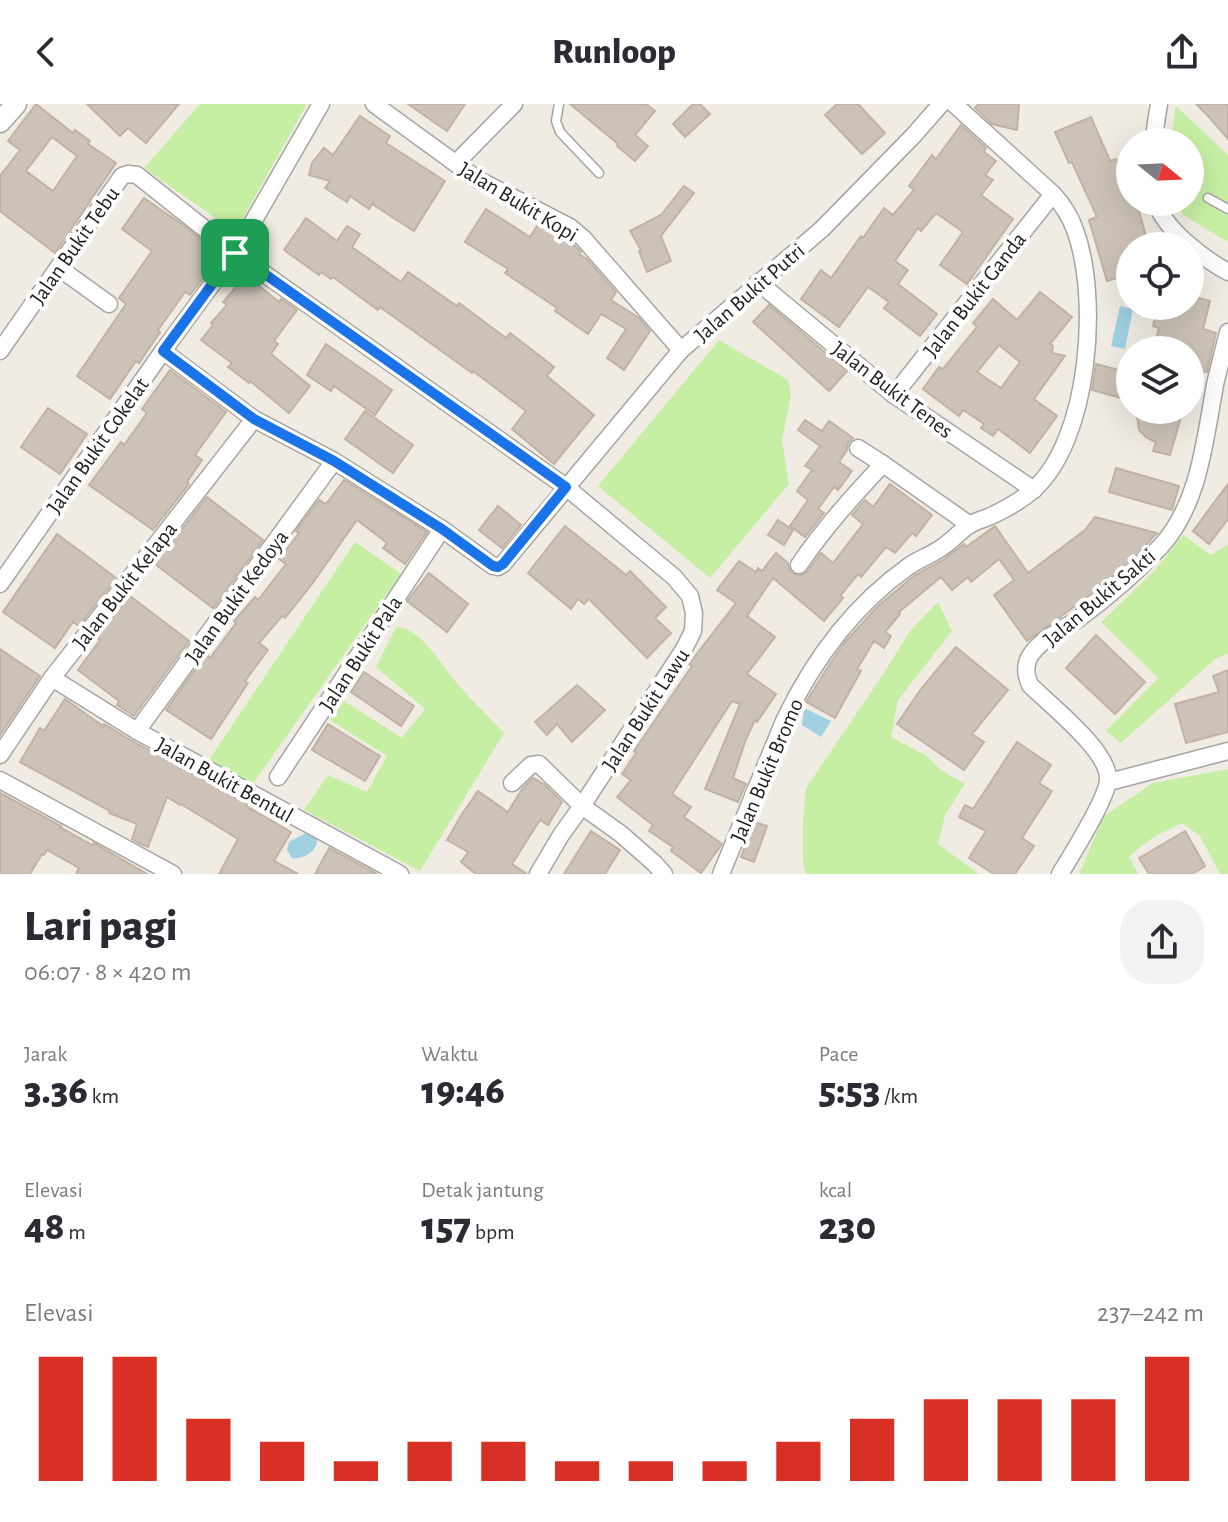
<!DOCTYPE html>
<html lang="id">
<meta charset="utf-8">
<style>
:root{--surface:#fff;--page:#f2f2f3;--text:#2b2b33;--muted:#7c7c81;--accent:#d93025}
body{margin:0;font-family:"Alegreya Sans",sans-serif;background:var(--page);color:var(--text);height:100vh;display:flex;flex-direction:column;font-size:30px;white-space:nowrap}
*{box-sizing:border-box;margin:0}
p{font-size:26px;color:var(--muted)}
.icon{flex:none;width:44px;height:44px;fill:none;stroke:currentColor;stroke-width:2;stroke-linecap:round;stroke-linejoin:round}
.map{position:relative;height:770px;overflow:hidden}
.side{display:flex;flex-direction:column;background:var(--surface);flex:1}
.side>*{flex:none}
.needle{width:52px;rotate:108deg}
.fabs{position:absolute;left:1116px;top:24px;display:grid;gap:16px}
.fabs a{display:grid;place-items:center;width:88px;height:88px;border-radius:50%;background:var(--surface);box-shadow:0 8px 32px #0002;font-size:40px}
.pin{position:absolute;display:grid;place-items:center;width:68px;height:68px;color:#fff;margin:-34px;border-radius:16px;box-shadow:0 4px 12px #0006}
.round{display:grid;place-items:center;flex:none;width:84px;height:84px;border-radius:32px;background:var(--page)}
.overview{display:flex;align-items:center;justify-content:space-between;height:136px;padding:0 24px}
h1{font-size:44px;font-weight:800;line-height:60px}
.figures{display:grid;grid-template-columns:repeat(3,1fr);gap:12px;height:136px;padding:8px 24px}
.figures div{display:grid;align-content:center}
.figures b{font-size:40px;font-weight:800}
.figures small{font-size:22px;font-weight:400}
.figures p{font-size:22px}
.chart{height:224px;padding:16px 24px}
.chart p{display:flex;justify-content:space-between}
.chart svg{width:100%;height:144px;margin-top:8px;stroke:var(--accent);stroke-width:6}
header{display:flex;justify-content:space-between;align-items:center;height:104px;padding:0 24px;background:var(--surface);font-size:36px;font-weight:800}
.map>svg:first-child{display:block}
.grass{fill:#c7efa4}
.water{fill:#9fd1e2}
.building{fill:#ccc2b8;stroke:#c3b2a4;stroke-width:2;fill-rule:evenodd}
.lines{fill:none;stroke-linecap:round;stroke-linejoin:round}
.service-casing{stroke:#a5a5a5;stroke-width:11}
.minor-casing{stroke:#a5a5a5;stroke-width:19}
.tertiary-casing{stroke:#a5a5a5;stroke-width:23}
.service{stroke:#fff;stroke-width:8}
.minor{stroke:#fff;stroke-width:16}
.tertiary{stroke:#fff;stroke-width:20}
.route-casing{stroke:#fff;stroke-width:16}
.route{stroke:#1a73e8;stroke-width:10}
.labels{text-anchor:middle;stroke-width:8;stroke-linejoin:round;paint-order:stroke}
.street-label{font-size:22px;fill:#1e1e1e;stroke:#fff}
</style>
<header><svg class="icon" aria-label="back" viewBox="0 0 24 24"><path d="M15 5l-7 7 7 7"/></svg>Runloop<svg class="icon" aria-label="share" viewBox="0 0 24 24"><path d="M12 15V3M7 8l5-5 5 5M5 13v7h14v-7"/></svg></header>
<div class="map">
<svg width="1228" height="770" viewBox="0 0 1228 770">
<rect width="100%" height="100%" fill="#f0ece3"/>
<g class="grass">
<polygon points="200,0 307,0 235,128 144,64"/>
<polygon points="1176,2 1228,51 1228,138 1183,111 1176,98 1190,98 1190,38 1170,38"/>
<polygon points="719,236 788,276 791,291 782,336 789,380 710,474 598,382"/>
<polygon points="1183,431 1211,451 1228,440 1228,549 1215,555 1121,639 1106,627 1158,574 1101,518 1156,465"/>
<polygon points="355,438 401,470 252,681 209,656"/>
<polygon points="938,498 952,527 898,596 891,633 927,652 941,666 965,680 945,711 938,740 979,770 806,770 803,759 803,716 806,684 884,569 909,528"/>
<path d="M 396,523 C 420,523 441,560 455,577 C 470,595 487,611 504,629 L 420,767 L 304,706 L 328,671 L 367,688 L 387,652 L 330,616 L 344,597 L 402,634 L 425,605 L 376,563 Z"/>
<polygon points="1228,665 1228,770 1220,770 1200,732 1182,719 1155,732 1129,752 1138,770 1079,770 1104,712 1153,679"/>
</g>
<g class="water">
<polygon points="1120,202 1133,205 1125,245 1111,242"/>
<polygon points="804,604 831,617 821,633 802,621"/>
<path d="M 306,729 L 316,732 C 321,745 304,756 292,754 L 287,746 L 289,738 Z"/>
</g>
<g class="building">
<path d="M 36,0 L 73,29 L 75,26 L 90,37 L 88,40 L 116,59 L 55,149 L 0,107 L 0,72 L 20,46 L 8,37 ZM 52,33 L 77,52 L 53,87 L 26,67 Z"/>
<polygon points="87,0 179,0 146,39 128,24 120,32"/>
<polygon points="408,0 465,0 447,27"/>
<polygon points="570,0 646,0 655,7 635,31 648,42 635,57 617,42 618,40"/>
<polygon points="693,0 700,0 710,10 685,33 673,20"/>
<polygon points="837,0 858,0 885,29 862,50 825,11"/>
<polygon points="978,0 1019,0 1017,26 992,20 975,4"/>
<polygon points="1196,0 1228,0 1228,35 1209,13"/>
<polygon points="360,12 390,32 386,39 445,77 414,127 372,100 369,105 350,92 347,98 325,84 330,77 309,71 312,59 324,44 333,51"/>
<polygon points="1091,13 1110,57 1116,55 1130,87 1130,98 1135,98 1137,101 1149,142 1130,142 1130,170 1107,177 1089,116 1097,113 1072,58 1069,59 1055,28"/>
<polygon points="961,21 986,44 984,48 996,57 985,71 993,76 981,91 1013,115 967,180 940,161 963,128 936,109 921,127 918,124 895,157 908,166 898,180 937,210 920,232 884,204 889,198 868,183 839,223 801,195 821,166 831,174 861,132 863,134 884,104 893,111 914,86 909,82 932,51 936,55"/>
<polygon points="684,82 694,89 661,132 671,157 647,168 639,147 641,146 630,127 661,111"/>
<polygon points="144,94 183,121 220,151 190,191 185,188 158,226 160,228 139,259 136,257 110,295 77,272 126,200 119,194 152,147 122,125"/>
<polygon points="486,105 530,133 539,119 564,132 575,142 581,148 579,150 587,155 616,188 611,196 639,214 650,227 624,266 607,254 626,225 601,210 588,230 555,207 557,204 505,169 508,165 465,138"/>
<polygon points="306,114 337,137 347,122 360,130 352,143 401,178 408,168 457,202 459,199 506,234 510,229 554,263 547,272 594,311 554,360 512,325 526,307 473,267 472,269 380,203 378,206 333,173 331,175 321,168 319,171 284,146"/>
<polygon points="246,171 279,198 281,195 297,206 274,237 278,240 271,250 310,282 289,309 250,277 249,279 228,263 232,259 201,236 213,221 211,219 227,201 223,198"/>
<path d="M 1040,188 L 1072,213 L 1050,240 L 1053,242 L 1052,249 L 1065,252 L 1034,295 L 1057,312 L 1030,349 L 998,325 L 993,332 L 981,324 L 984,320 L 963,306 L 959,312 L 923,285 L 939,263 L 943,265 L 977,223 L 973,219 L 993,195 L 1017,216 ZM 999,241 L 1020,258 L 1001,284 L 977,268 Z"/>
<polygon points="1190,192 1210,197 1203,225 1216,229 1207,268 1203,267 1195,302 1190,302 1190,246 1153,246 1159,224 1153,222 1158,202 1190,202"/>
<polygon points="769,201 847,267 829,287 753,218"/>
<polygon points="326,240 392,286 375,311 334,282 331,287 307,271"/>
<polygon points="1096,260 1130,269 1130,288 1128,296 1092,286"/>
<polygon points="170,266 226,308 195,351 202,356 187,378 189,380 153,426 89,381 121,338 124,341 147,309 142,305"/>
<polygon points="48,304 87,330 60,370 21,343"/>
<polygon points="1136,306 1183,306 1170,351 1153,347 1156,338 1147,334 1139,326"/>
<polygon points="365,307 413,341 393,369 345,335"/>
<polygon points="805,316 822,327 829,317 853,334 848,339 847,346 839,358 852,367 838,386 834,383 818,405 824,409 805,433 790,422 808,396 797,387 812,366 805,362 820,342 798,326"/>
<polygon points="1116,364 1179,382 1172,406 1109,388"/>
<polygon points="344,376 427,428 405,460 383,444 387,439 357,416 312,480 285,514 282,512 259,539 268,546 245,577 248,579 211,635 166,606 202,556 207,551 210,554 236,519 234,517 255,493 258,496 286,460 279,455 299,429 296,427 319,396 326,400"/>
<polygon points="890,380 932,411 916,432 912,429 895,449 886,443 861,473 858,470 840,492 843,494 824,517 773,474 747,512 775,533 747,570 776,590 757,618 755,616 746,635 733,674 746,680 738,698 705,685 740,600 732,597 672,690 691,703 684,713 722,740 701,769 671,747 673,743 649,727 653,721 617,693 631,676 622,670 636,649 634,647 692,562 689,560 736,499 717,486 739,457 756,468 758,464 762,467 776,449 788,459 789,465 792,469 799,472 807,468 821,449 833,459 863,420 852,411 865,396 873,403"/>
<polygon points="1228,380 1228,415 1209,440 1193,427"/>
<polygon points="207,393 263,436 213,504 155,460"/>
<polygon points="498,402 521,421 502,444 479,426"/>
<polygon points="1095,413 1157,429 1134,454 1104,481 1027,537 994,491 1014,476 999,455 971,478 968,473 952,486 941,473 899,508 900,510 885,528 891,532 884,544 874,537 857,565 861,567 835,614 806,598 831,558 845,538 878,502 915,471 943,456 964,440 966,443 995,422 1028,469 1085,426"/>
<polygon points="778,416 793,426 784,441 768,431"/>
<polygon points="565,422 626,471 630,467 666,503 655,514 671,529 647,554 589,495 584,500 578,495 571,505 528,469"/>
<polygon points="57,430 116,474 79,522 73,518 55,544 3,508"/>
<polygon points="429,469 468,500 447,528 407,497"/>
<polygon points="130,492 189,537 134,612 117,601 119,597 78,566 100,536 97,534"/>
<polygon points="1096,531 1145,578 1115,610 1066,564"/>
<polygon points="956,543 1008,586 972,630 984,638 964,666 897,620 921,585"/>
<polygon points="0,545 40,572 0,631"/>
<polygon points="1228,566 1228,628 1186,639 1175,600 1219,588 1213,572"/>
<polygon points="364,568 414,602 401,622 351,588"/>
<polygon points="577,581 605,606 572,638 557,620 547,631 535,618"/>
<polygon points="65,595 103,622 104,620 132,637 247,700 246,702 291,728 274,757 298,770 219,770 238,735 181,700 180,701 167,693 148,743 141,740 132,735 137,720 109,709 110,707 20,658 40,624 44,627"/>
<polygon points="328,620 380,652 365,677 312,646"/>
<polygon points="1017,638 1051,661 1039,679 1052,687 1022,734 1034,742 1015,770 994,770 969,754 986,727 959,713 965,701 973,705"/>
<polygon points="533,674 544,680 562,698 548,721 540,716 512,760 527,770 476,770 461,758 468,748 447,736 462,710 478,687 508,708 522,685"/>
<polygon points="0,689 61,722 60,723 92,741 94,739 147,770 76,770 79,764 47,746 44,751 42,750 30,770 0,770"/>
<polygon points="754,718 767,722 754,758 741,753"/>
<polygon points="591,727 620,746 605,770 564,770"/>
<polygon points="1185,727 1205,762 1192,770 1149,770 1139,754"/>
<polygon points="329,744 377,770 315,770"/>
</g>
<g class="lines">
<g class="service-casing">
<g id="service">
<polyline points="559,0 556,17 560,28 599,69"/>
<polyline points="1208,94 1228,105"/>
</g>
</g>
<g class="minor-casing">
<g id="minor">
<polyline points="374,0 477,75 570,123 583,134 681,246"/>
<polyline points="1153,38 1159,0"/>
<polyline points="456,59 514,0"/>
<path d="M 1156,98 C 1164,125 1204,155 1228,168"/>
<polyline points="59,164 109,200"/>
<polyline points="758,178 894,291 1034,386"/>
<polyline points="0,247 122,72 128,70 137,71 235,149 566,383 674,473 690,492 694,509 693,527 684,545 582,702 561,731 538,770"/>
<polyline points="163,247 254,315 334,357 442,425 493,462 498,463 503,460 681,246 822,125 914,31 941,0"/>
<polyline points="894,291 1053,90"/>
<polyline points="858,344 883,360"/>
<path d="M 799,461 C 824,424 853,392 883,360 L 970,421"/>
<polyline points="0,480 163,247 235,149 321,0"/>
<polyline points="52,574 137,627 400,770"/>
<polyline points="137,627 334,357"/>
<polyline points="0,651 52,574 254,315"/>
<polyline points="278,673 442,425"/>
<polyline points="0,676 173,770"/>
<polyline points="1109,678 1228,647"/>
<polyline points="512,679 531,661 539,660 582,702 621,730 654,759 664,770"/>
<path d="M 721,770 L 784,617 C 813,556 854,501 909,462 C 919,455 931,451 941,444 C 951,438 959,428 969,421 C 978,416 988,414 997,409 C 1009,403 1023,395 1033,386 C 1090,336 1100,193 1075,126 C 1070,112 1063,101 1053,90 L 954,0"/>
<path d="M 1060,770 C 1071,752 1108,693 1108,675 C 1109,647 1050,601 1030,581 C 1026,571 1024,562 1030,552 C 1041,535 1062,526 1078,515 C 1108,493 1136,469 1161,442 C 1201,398 1205,331 1216,276 C 1220,260 1224,244 1228,228"/>
</g>
</g>
<g class="tertiary-casing">
<polyline id="tertiary" points="0,18 16,0"/>
</g>
<use href="#service" class="service"/>
<use href="#minor" class="minor"/>
<use href="#tertiary" class="tertiary"/>
</g>
<g class="lines">
<g class="route-casing">
<polygon id="route" points="235,149 566,383 503,460 498,463 493,462 442,425 334,357 254,315 163,247"/>
</g>
<use href="#route" class="route"/>
</g>
<g class="labels">
<g class="street-label">
<text transform="translate(519 97) rotate(31)" y="8">Jalan Bukit Kopi</text>
<text transform="translate(74 141) rotate(-55)" y="8">Jalan Bukit Tebu</text>
<text transform="translate(749 188) rotate(-41)" y="8">Jalan Bukit Putri</text>
<text transform="translate(974 190) rotate(-52)" y="8">Jalan Bukit Ganda</text>
<text transform="translate(893 285) rotate(37)" y="8">Jalan Bukit Tenes</text>
<text transform="translate(97 341) rotate(-55)" y="8">Jalan Bukit Cokelat</text>
<text transform="translate(124 481) rotate(-52)" y="8">Jalan Bukit Kelapa</text>
<text transform="translate(236 492) rotate(-54)" y="8">Jalan Bukit Kedoya</text>
<text transform="translate(1099 493) rotate(-40)" y="8">Jalan Bukit Sakti</text>
<text transform="translate(360 549) rotate(-57)" y="8">Jalan Bukit Pala</text>
<text transform="translate(645 605) rotate(-57)" y="8">Jalan Bukit Lawu</text>
<text transform="translate(766 666) rotate(-67)" y="8">Jalan Bukit Bromo</text>
<text transform="translate(225 675) rotate(29)" y="8">Jalan Bukit Bentul</text>
</g>
</g>
</svg>
<div class="fabs">
<a><svg class="needle" viewBox="-14 -14 28 28"><path d="M0-13l5 13h-10z" fill="#e53935"/><path d="M0 13l5-13h-10z" fill="#7c7c81"/></svg></a>
<a><svg class="icon" aria-label="locate" viewBox="0 0 24 24"><circle cx="12" cy="12" r="6"/><path d="M12 2v4M12 18v4M2 12h4M18 12h4"/></svg></a>
<a><svg class="icon" aria-label="layers" viewBox="0 0 24 24"><path d="M12 4l9 5-9 5-9-5zM3 14l9 5 9-5"/></svg></a>
</div>
<div class="pin" style="left:235px;top:149px;background:#1e9e55"><svg class="icon" aria-label="arrive" viewBox="0 0 24 24"><path d="M6 21V4h12l-3 4 3 4H6"/></svg></div>
</div>
<section class="side">
<div class="overview"><div><h1>Lari pagi</h1><p>06:07 · 8 × 420 m</p></div><a class="round"><svg class="icon" aria-label="share" viewBox="0 0 24 24"><path d="M12 15V3M7 8l5-5 5 5M5 13v7h14v-7"/></svg></a></div>
<div class="figures">
<div><p>Jarak</p><b>3.36<small> km</small></b></div>
<div><p>Waktu</p><b>19:46</b></div>
<div><p>Pace</p><b>5:53<small> /km</small></b></div>
</div>
<div class="figures">
<div><p>Elevasi</p><b>48<small> m</small></b></div>
<div><p>Detak jantung</p><b>157<small> bpm</small></b></div>
<div><p>kcal</p><b>230</b></div>
</div>
<div class="chart"><p><span>Elevasi</span>237–242 m</p>
<svg viewBox="0 0 160 44" preserveAspectRatio="none"><path d="M5 44V6M15 44V6M25 44V25M35 44V32M45 44V38M55 44V32M65 44V32M75 44V38M85 44V38M95 44V38M105 44V32M115 44V25M125 44V19M135 44V19M145 44V19M155 44V6"/></svg>
</div>
</section>
